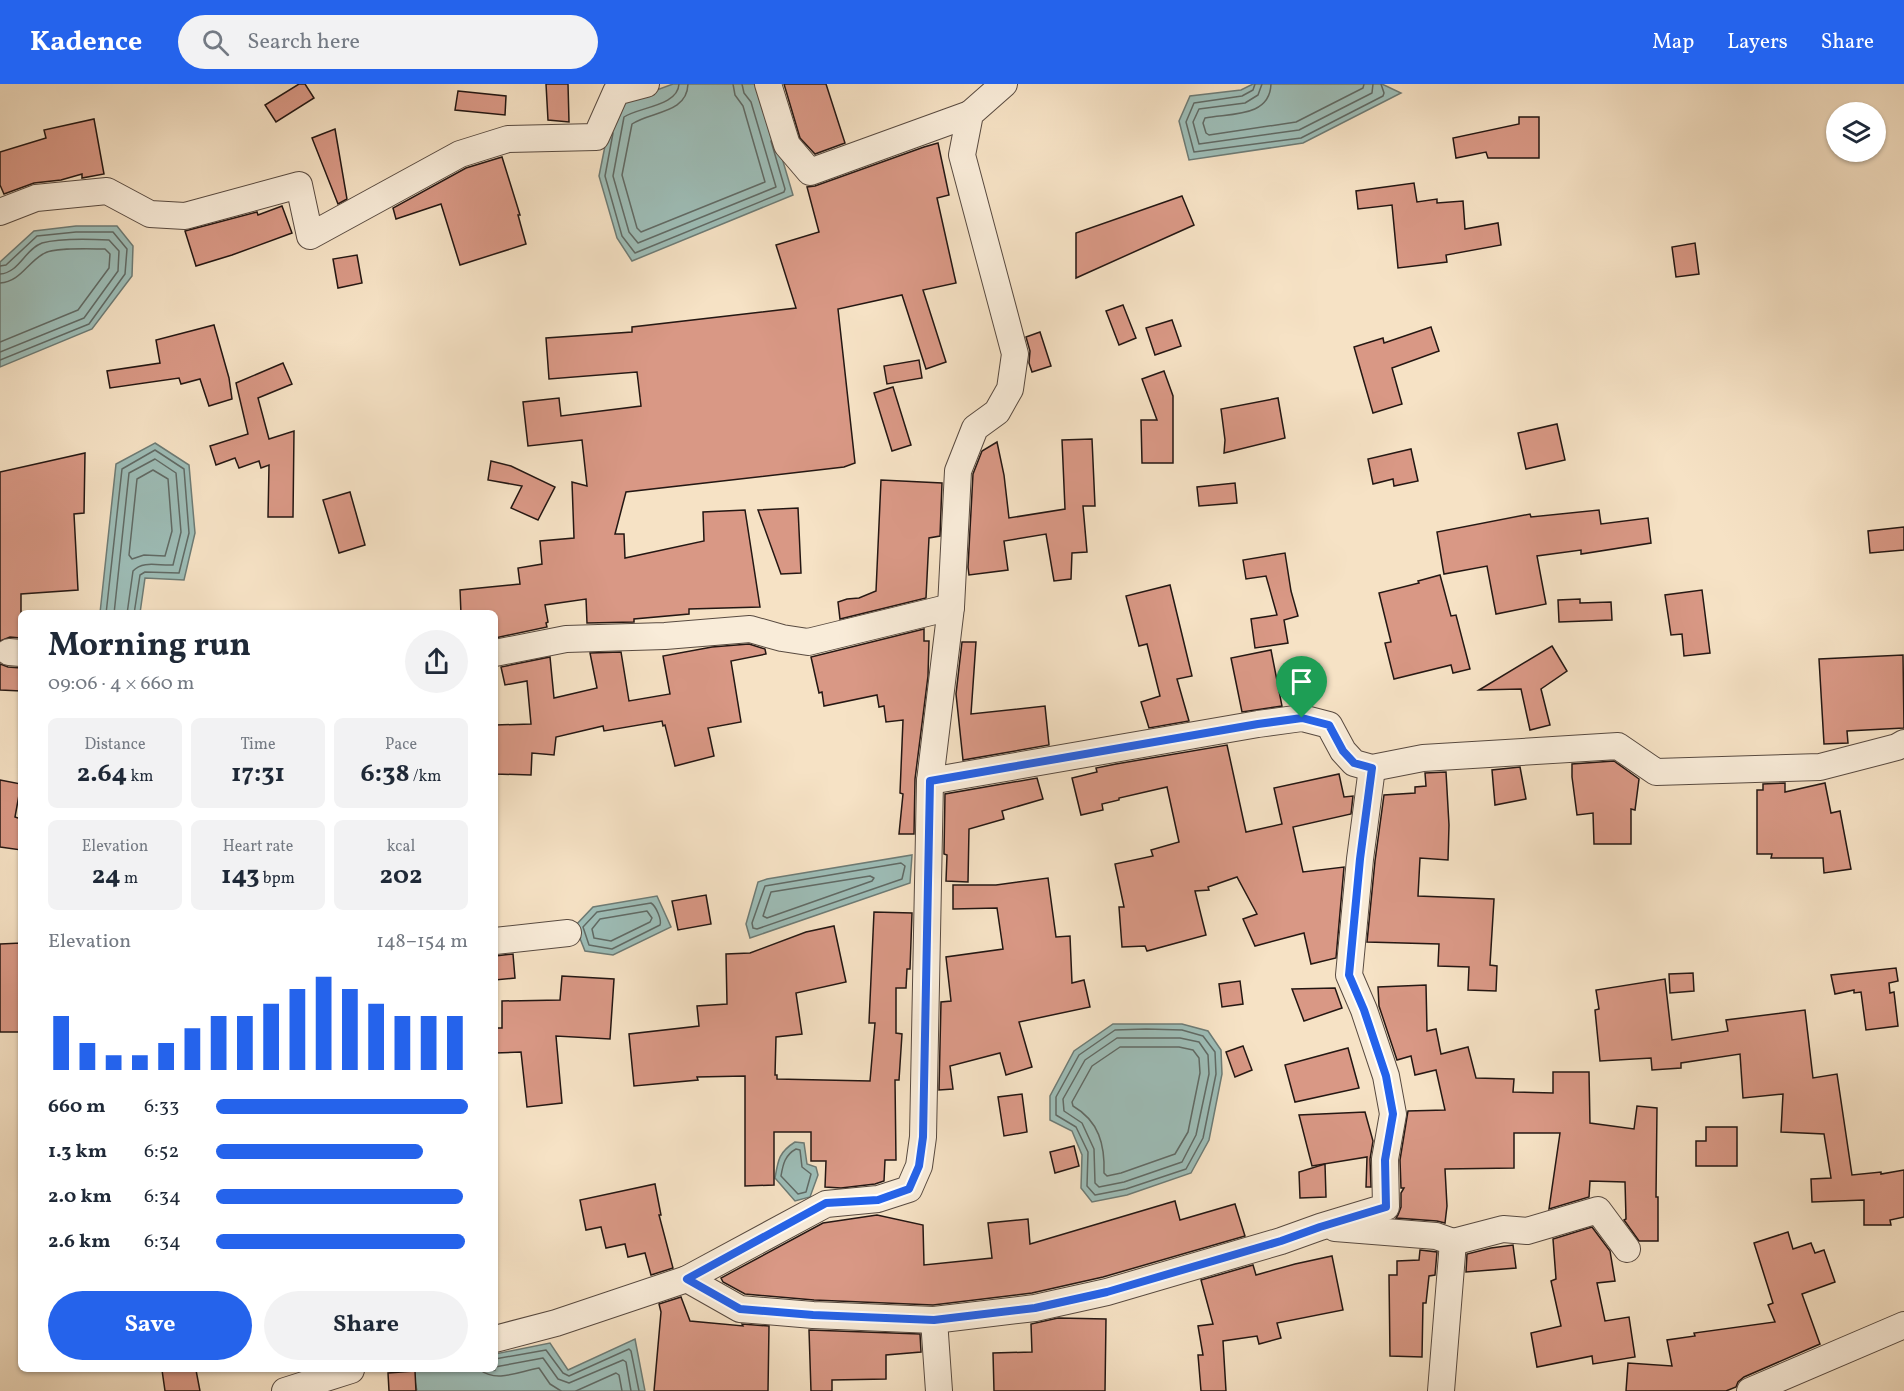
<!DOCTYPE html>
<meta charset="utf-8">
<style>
:root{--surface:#fff;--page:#f2f2f3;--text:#1f2937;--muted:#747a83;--accent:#2563eb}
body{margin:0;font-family:Vollkorn,serif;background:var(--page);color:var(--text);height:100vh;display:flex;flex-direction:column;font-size:22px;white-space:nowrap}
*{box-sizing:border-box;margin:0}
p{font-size:20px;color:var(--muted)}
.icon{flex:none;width:33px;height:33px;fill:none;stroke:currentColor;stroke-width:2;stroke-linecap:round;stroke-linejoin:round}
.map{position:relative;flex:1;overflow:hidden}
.sheet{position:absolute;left:18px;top:526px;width:480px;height:762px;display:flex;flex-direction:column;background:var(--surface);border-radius:9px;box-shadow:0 2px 4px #0004}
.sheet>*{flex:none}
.tools{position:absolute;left:1826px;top:18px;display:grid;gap:12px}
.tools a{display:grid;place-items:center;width:60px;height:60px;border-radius:50%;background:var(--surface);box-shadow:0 2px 4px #0004;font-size:30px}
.pin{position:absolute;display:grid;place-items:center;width:51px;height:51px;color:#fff;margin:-62px -26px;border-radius:50% 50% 50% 0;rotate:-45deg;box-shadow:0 0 6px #0007}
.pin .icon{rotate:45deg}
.round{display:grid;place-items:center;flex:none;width:63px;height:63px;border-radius:32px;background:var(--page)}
.headline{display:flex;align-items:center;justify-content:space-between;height:102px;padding:0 30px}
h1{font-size:33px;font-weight:700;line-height:45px}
.stats{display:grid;grid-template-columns:repeat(3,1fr);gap:9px;height:102px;padding:6px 30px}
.stats div{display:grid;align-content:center;border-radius:9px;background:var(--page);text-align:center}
.stats b{font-size:26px;font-weight:700}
.stats small{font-size:16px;font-weight:400}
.stats p{font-size:16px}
.chart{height:168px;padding:12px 30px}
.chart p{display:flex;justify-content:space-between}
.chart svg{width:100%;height:108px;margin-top:6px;stroke:var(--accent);stroke-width:6}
.action{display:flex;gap:12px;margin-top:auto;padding:12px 30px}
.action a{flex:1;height:69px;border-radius:36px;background:var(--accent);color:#fff;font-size:24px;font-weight:700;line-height:69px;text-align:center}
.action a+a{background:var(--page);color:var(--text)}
ul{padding:0 30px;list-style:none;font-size:20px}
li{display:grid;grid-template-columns:96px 72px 1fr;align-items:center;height:45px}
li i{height:15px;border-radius:8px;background:var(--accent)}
header{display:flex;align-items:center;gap:36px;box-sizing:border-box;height:84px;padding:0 30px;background:var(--accent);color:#fff}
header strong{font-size:28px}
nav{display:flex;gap:33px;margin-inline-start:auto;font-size:21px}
.search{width:420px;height:54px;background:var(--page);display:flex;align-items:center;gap:15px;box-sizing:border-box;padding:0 21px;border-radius:33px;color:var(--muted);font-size:22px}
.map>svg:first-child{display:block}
.water{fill:#9dbdb7;stroke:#6d7b75;stroke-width:1.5}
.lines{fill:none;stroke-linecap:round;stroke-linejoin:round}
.shore{stroke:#606a65;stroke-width:1.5}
.building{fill:#d99885;stroke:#241713;stroke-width:1.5}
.minor-casing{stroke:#584a40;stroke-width:28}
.minor{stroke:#f9ecd9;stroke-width:26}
.route-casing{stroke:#fff;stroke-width:12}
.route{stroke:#2563eb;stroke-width:8}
</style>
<header>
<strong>Kadence</strong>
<div class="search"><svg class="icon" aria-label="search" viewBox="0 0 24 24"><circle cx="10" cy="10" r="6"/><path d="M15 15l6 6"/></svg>Search here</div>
<nav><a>Map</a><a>Layers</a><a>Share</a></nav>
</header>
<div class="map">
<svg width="1904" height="1307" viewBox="0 0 1904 1307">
<rect width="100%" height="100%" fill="#f6e2c5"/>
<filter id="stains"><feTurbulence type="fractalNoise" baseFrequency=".00333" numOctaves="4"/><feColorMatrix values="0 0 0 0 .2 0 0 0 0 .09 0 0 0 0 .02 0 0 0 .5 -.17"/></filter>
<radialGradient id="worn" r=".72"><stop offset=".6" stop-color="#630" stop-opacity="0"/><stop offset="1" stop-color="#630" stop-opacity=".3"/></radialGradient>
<g class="water">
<polygon points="673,0 754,0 763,10 793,111 632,177 617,154 599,92 613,22"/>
<polygon points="1253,0 1382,0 1401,9 1303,59 1189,76 1179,37 1190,12 1241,6"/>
<polygon points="76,142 117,142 133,162 132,192 92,245 0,283 0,178 34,147"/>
<polygon points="155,359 189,381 195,449 184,496 145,494 140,529 100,529 116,380"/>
<polygon points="912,771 910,799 750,854 746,840 758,798 767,795"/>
<polygon points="657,812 671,843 613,871 585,867 575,842 593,823"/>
<polygon points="1113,940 1182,940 1208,947 1221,966 1222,990 1209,1056 1191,1089 1127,1111 1092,1118 1081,1104 1082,1071 1072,1047 1050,1036 1050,1012 1074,967"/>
<path d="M 795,1058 L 804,1059 L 807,1080 L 816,1083 L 818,1091 L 810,1113 L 795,1117 L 775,1094 C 778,1076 779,1068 795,1058 Z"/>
<polygon points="635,1255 645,1307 417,1307 413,1287 495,1286 495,1270 550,1259 568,1286"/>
</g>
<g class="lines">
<g class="shore">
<path d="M 679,0 C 678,22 639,23 624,33 L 613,92 L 629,148 L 638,159 L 776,103 L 751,18 L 744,9 L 742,0"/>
<path d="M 688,0 C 687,30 651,27 632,40 L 622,91 L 637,144 L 641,148 L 765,98 L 743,22 L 735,11 L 733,0"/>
<polyline points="1255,0 1253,6 1242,12 1194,19 1186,38 1194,68 1301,54 1383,12 1384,9 1381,0"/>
<polyline points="1262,0 1258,11 1245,19 1199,25 1193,38 1199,60 1299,46 1372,9 1373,0"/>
<path d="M 1271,0 C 1270,34 1229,29 1205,34 L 1203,39 L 1206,49 L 1209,51 L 1296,38 L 1363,4 L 1364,0"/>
<polyline points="613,49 605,92 622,152 635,169 784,108 785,105 771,57"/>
<polyline points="0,182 6,181 37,152 76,148 113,148 127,165 125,190 89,240 0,276"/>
<path d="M 0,190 C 19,189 25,165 42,159 C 60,154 90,155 109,156 L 119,167 L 118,187 L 84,234 L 0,268"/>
<path d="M 0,199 C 20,198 27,179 43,170 C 53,163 91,165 105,165 L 110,170 L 109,184 L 78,226 L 0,258"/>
<polygon points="153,386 168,395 172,447 165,472 144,471 132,475 129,471 137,395"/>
<polyline points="106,530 122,385 155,366 184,385 189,449 179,489 145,488 140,491 134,530"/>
<path d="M 114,530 L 129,389 L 155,375 L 176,389 L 181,448 L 173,481 C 159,482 143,476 133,487 L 127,530"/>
<polygon points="901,779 905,782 902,795 757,845 753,844 752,839 765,802"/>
<polygon points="870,792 874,794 872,797 767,834 763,832 771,808"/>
<path d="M 651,819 C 656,822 662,836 660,841 L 612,865 L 589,861 L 583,843 L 597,828 Z"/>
<polygon points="647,827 652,834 650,838 611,857 594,854 592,845 600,835"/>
<polygon points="1146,945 1182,946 1203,952 1215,968 1216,990 1203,1054 1186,1085 1126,1105 1095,1111 1087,1102 1088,1068 1076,1043 1056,1031 1056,1013 1079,971 1115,946"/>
<polygon points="1117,954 1180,954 1199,958 1208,971 1209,990 1196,1051 1182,1078 1124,1098 1099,1103 1095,1099 1094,1065 1082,1039 1064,1027 1063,1015 1085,976"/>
<path d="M 1120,963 L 1179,963 L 1193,966 L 1199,974 L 1200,989 L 1188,1048 L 1175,1070 L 1121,1089 L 1107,1092 L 1104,1089 C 1105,1061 1099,1037 1073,1022 L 1072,1018 L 1092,982 Z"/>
<path d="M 796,1065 L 800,1066 L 802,1083 L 811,1090 L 806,1108 L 798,1110 L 781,1092 C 783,1080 785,1071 796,1065 Z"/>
<polyline points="495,1275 546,1266 563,1289 569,1292 629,1265 631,1267 639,1307"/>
<polyline points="495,1283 543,1274 558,1295 569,1299 623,1276 626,1278 631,1307"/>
<path d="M 480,1286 C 497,1299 520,1287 539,1284 L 550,1300 L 561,1307"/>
<polyline points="576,1307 616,1289 619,1291 622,1307"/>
</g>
</g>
<g class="building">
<polygon points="299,0 305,0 314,14 276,38 265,21"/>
<polygon points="546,0 568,0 569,38 548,36"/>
<polygon points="784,0 826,0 845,59 815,70 800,54"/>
<polygon points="458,7 506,12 505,31 455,26"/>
<polygon points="1519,33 1539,33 1539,74 1488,74 1486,68 1456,74 1453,54 1519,40"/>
<polygon points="94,35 104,90 82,94 82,90 61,96 34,99 4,110 0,101 0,68 46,54 44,46"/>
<polygon points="335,45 347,115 338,120 312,54"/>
<polygon points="938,59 949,111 937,114 956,199 923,206 946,278 926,285 902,211 838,225 855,379 844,383 626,408 615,450 624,450 625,474 704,457 703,428 745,426 760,523 689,525 689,530 634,535 634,538 587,539 586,515 545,521 548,538 546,539 547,543 495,554 495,530 461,530 460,506 520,500 518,484 542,480 540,457 574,454 572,398 587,402 582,356 528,362 523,318 559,314 561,332 641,322 637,288 549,295 546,254 632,248 632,243 796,224 776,161 819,148 807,103 815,102 924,63"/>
<polygon points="502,73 520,131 518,131 526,160 460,181 441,120 396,135 393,124 466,84"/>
<polygon points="1414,99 1417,118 1437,115 1437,119 1463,117 1465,145 1498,139 1501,161 1446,171 1447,178 1398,184 1392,121 1358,125 1356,107"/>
<polygon points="1182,112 1194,141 1076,194 1076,149"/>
<polygon points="282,122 292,149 232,171 196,182 185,147 257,128 258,131"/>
<polygon points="1695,159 1699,190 1676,193 1672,163"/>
<polygon points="357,171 362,199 338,204 333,175"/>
<polygon points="1123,221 1136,254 1119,261 1106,227"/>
<polygon points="1172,236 1181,262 1155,271 1146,244"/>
<polygon points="214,241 229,294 232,315 209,322 200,295 181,300 179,294 110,304 107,287 160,279 156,256"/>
<polygon points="1431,243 1439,267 1392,284 1402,320 1373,329 1354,263 1383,254 1384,259"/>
<polygon points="1040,248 1051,282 1032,288 1029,279 1030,267 1026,253"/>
<polygon points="919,276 922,294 887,300 884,282"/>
<polygon points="283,279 292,300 258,314 269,355 294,347 293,433 268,433 269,381 261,384 259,377 239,384 235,374 216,381 210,362 248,350 236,299"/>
<polygon points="1164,287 1173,312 1173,379 1142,379 1141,336 1157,336 1142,295"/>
<polygon points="893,303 911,361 892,367 874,309"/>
<polygon points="1278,314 1285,354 1224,369 1225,356 1221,325"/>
<polygon points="1557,340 1565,376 1526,385 1518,349"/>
<polygon points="1092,355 1095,422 1083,422 1087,468 1072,469 1071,495 1054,497 1046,450 1004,457 1008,486 969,491 968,483 973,390 982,367 997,358 1004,391 1009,434 1065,425 1062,356"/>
<polygon points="1411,365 1418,397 1394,402 1393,395 1373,400 1368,375"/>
<polygon points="85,369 84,429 74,430 78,506 21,510 21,554 10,553 0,557 0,388"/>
<polygon points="491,377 511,382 555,403 538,436 511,424 522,402 488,396"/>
<polygon points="881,396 942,399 940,452 929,454 926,514 840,535 838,518 847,515 859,514 876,507"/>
<polygon points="1235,399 1237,419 1199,422 1197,403"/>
<polygon points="350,408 365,461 339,469 323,416"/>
<polygon points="798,424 801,489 781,490 758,426"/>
<polygon points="1599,426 1601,440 1648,434 1651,459 1581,470 1581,466 1537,472 1546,520 1496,530 1487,482 1444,490 1437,448 1530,430 1531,433"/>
<polygon points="1904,443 1904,466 1870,469 1868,447"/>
<polygon points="1285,469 1291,507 1298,532 1284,536 1288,559 1255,564 1251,535 1277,531 1266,492 1246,495 1243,476"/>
<polygon points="1440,491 1451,532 1456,531 1470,585 1453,589 1451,581 1394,595 1385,559 1391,558 1379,509 1419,499 1418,497"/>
<polygon points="1170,501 1192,592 1177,595 1189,637 1149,644 1141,618 1160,612 1147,560 1139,562 1126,512"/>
<polygon points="1702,506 1710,569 1684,572 1682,550 1671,551 1665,511"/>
<polygon points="1580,515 1580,519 1611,518 1612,536 1559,538 1558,516"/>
<polygon points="924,545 924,557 929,557 928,592 915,695 914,750 899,750 903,710 900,709 903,636 886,638 884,622 879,623 877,611 824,622 822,608 819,609 811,573"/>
<polygon points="962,558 976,558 971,630 1045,622 1049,661 963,676 956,610"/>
<polygon points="749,560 765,565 766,570 731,577 741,638 708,644 714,672 675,682 665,641 663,642 662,637 604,647 603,642 556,653 554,671 532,669 531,691 495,690 495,641 531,640 527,597 505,601 501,583 550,573 554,614 597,604 590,569 621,568 629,617 670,610 663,572 712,563"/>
<polygon points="1552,562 1567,587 1541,605 1550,641 1530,646 1521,605 1479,606"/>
<polygon points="1271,566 1282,622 1242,628 1231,574"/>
<polygon points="1903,571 1904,644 1847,647 1848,659 1824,660 1819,575"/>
<polygon points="0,580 8,583 21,584 21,607 0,606"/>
<polygon points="1227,661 1246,748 1282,740 1274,704 1339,690 1344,713 1353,712 1351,730 1293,743 1303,788 1344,783 1336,874 1311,880 1304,849 1255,862 1243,835 1257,830 1237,793 1208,803 1209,806 1195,807 1206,851 1147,867 1145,862 1122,863 1119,823 1124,823 1115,780 1153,772 1151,766 1179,758 1167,703 1119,714 1119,716 1102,720 1103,726 1081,731 1072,694 1097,688 1096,684 1116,680"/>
<polygon points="1614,677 1639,695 1635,726 1631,725 1631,760 1594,760 1593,729 1577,731 1572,693 1572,680"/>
<polygon points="1520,683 1526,715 1495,721 1492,686"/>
<polygon points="1446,688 1449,741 1448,776 1420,774 1418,812 1494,815 1490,881 1497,882 1496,907 1468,906 1469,883 1438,882 1439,860 1367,858 1375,777 1384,711 1415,709 1415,703 1426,702 1425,689"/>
<polygon points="1037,694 1043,715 1002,727 1004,735 969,745 968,798 946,797 947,771 944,770 945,710"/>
<polygon points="0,696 21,700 15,733 21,735 21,766 0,763"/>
<polygon points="1785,699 1785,708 1825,699 1831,729 1840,727 1851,785 1824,789 1823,774 1771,774 1772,770 1757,770 1757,706 1763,706 1763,700"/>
<polygon points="1048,794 1056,853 1070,852 1072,899 1084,896 1090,923 1019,938 1032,983 1006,991 1000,969 950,982 953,1005 939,1006 941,918 951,917 946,873 1003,865 997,824 953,825 953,801 996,801"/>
<polygon points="706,811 711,840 678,846 672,817"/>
<polygon points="874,828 912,829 910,885 907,885 906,904 896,904 896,949 902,950 899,996 895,996 896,1076 885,1076 884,1097 875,1100 841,1104 825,1103 826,1077 811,1077 811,1048 774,1048 774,1101 745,1102 745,992 697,993 698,996 634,1002 629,950 699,942 697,922 727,920 726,870 750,869 806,848 834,842 846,898 796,909 802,950 776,953 775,991 777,991 777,995 870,997 875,939 869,939"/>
<polygon points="21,859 21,948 0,948 0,860"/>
<polygon points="513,870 515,894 495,896 495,872"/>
<polygon points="1896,884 1898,897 1889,899 1890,909 1894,908 1898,942 1866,946 1861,908 1854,909 1854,906 1835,910 1831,891"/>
<polygon points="1693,889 1694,907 1670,909 1669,890"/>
<polygon points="562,892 614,895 610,955 556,952 562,1019 527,1023 521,968 495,969 495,944 502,944 502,917 560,916"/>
<polygon points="1665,895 1672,956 1728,947 1726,936 1805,926 1813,994 1837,990 1852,1091 1881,1088 1881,1090 1904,1086 1904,1133 1890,1136 1891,1141 1864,1141 1864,1116 1812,1118 1811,1095 1831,1094 1824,1050 1781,1048 1783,1010 1743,1014 1740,970 1681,979 1681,984 1652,986 1651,974 1600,977 1595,926 1599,925 1596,906"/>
<polygon points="1240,897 1243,920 1222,923 1219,900"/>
<polygon points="1426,901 1427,947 1436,945 1441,970 1468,963 1476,994 1514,995 1513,1008 1553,1009 1553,988 1589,988 1590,1039 1634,1045 1637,1022 1657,1024 1656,1113 1658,1113 1658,1157 1639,1157 1624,1136 1626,1135 1625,1098 1590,1097 1589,1113 1549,1125 1560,1049 1514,1049 1514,1084 1445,1085 1447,1122 1445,1139 1437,1137 1396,1134 1398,1131 1401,1123 1401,1109 1404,1104 1401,1104 1400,1076 1408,1027 1445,1026 1436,986 1415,991 1411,972 1397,976 1379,922 1378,903"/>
<polygon points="1335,904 1342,924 1304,937 1292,905"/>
<polygon points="1243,962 1252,986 1235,993 1226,968"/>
<polygon points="1348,964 1359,1004 1295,1018 1285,981"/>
<polygon points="1022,1010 1027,1048 1004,1052 998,1013"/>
<polygon points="1365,1028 1373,1057 1370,1075 1371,1103 1366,1103 1367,1073 1312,1082 1299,1031"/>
<polygon points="1706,1043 1737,1043 1737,1082 1696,1082 1696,1057 1706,1057"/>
<polygon points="1074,1062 1079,1082 1055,1089 1050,1068"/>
<polygon points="1325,1080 1326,1113 1300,1114 1299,1088"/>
<polygon points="655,1100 661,1131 659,1131 673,1184 651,1191 645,1169 628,1173 625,1160 606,1164 601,1143 586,1146 580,1116"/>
<polygon points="1175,1117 1180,1136 1235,1120 1245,1152 1103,1193 1032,1209 933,1221 814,1216 745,1210 723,1198 721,1194 823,1139 877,1131 923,1141 924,1181 992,1174 988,1139 1028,1135 1030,1160"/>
<polygon points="1592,1143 1610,1167 1615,1197 1597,1199 1605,1237 1629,1233 1635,1273 1593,1280 1592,1272 1537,1283 1531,1249 1561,1242 1551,1197 1556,1195 1553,1155"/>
<polygon points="1788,1148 1793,1165 1811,1159 1815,1169 1824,1166 1835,1198 1802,1210 1820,1260 1744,1293 1738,1298 1736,1303 1726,1307 1626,1307 1628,1279 1672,1282 1667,1256 1695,1252 1694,1249 1775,1238 1768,1221 1773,1219 1754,1159"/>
<polygon points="1513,1161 1516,1184 1466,1188 1467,1170 1491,1164"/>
<polygon points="1420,1166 1437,1168 1435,1191 1429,1192 1426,1219 1423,1219 1422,1273 1390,1272 1389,1191 1397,1191 1397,1177 1419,1176"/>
<polygon points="1332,1172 1343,1226 1277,1239 1281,1254 1259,1260 1257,1252 1223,1257 1226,1307 1201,1307 1198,1271 1203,1271 1198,1242 1213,1240 1201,1196 1253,1181 1256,1191 1295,1180"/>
<polygon points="681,1213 690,1237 743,1242 742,1240 769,1242 768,1307 654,1307 661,1228 659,1220"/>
<polygon points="1058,1234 1106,1235 1105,1307 994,1307 993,1269 1032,1268 1031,1240"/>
<polygon points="809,1246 920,1250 921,1268 886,1271 886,1295 832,1296 832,1307 811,1307"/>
<polygon points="162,1286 196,1286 200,1307 165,1307"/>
<polygon points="415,1287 416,1307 389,1307 388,1289"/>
</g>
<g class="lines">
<g class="minor-casing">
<g id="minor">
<polyline points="768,0 787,61 810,88 970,30"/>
<polyline points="0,128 36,114 107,107 150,130 185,132 299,101 310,152 460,70 508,55 596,53 616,8 646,0"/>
<polyline points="9,568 21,569"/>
<polyline points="495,569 566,555 665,552 750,545 782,554 808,558 951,523"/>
<polyline points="930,697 1258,640 1302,634 1329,641 1343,667 1354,679 1372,684 1423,674 1618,662 1656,688 1820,683 1897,663 1904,659"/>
<polyline points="495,857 568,849"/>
<polyline points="1335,1144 1436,1152 1453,1158"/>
<polyline points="687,1195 740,1225 813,1231 934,1236 1035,1224 1107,1208 1281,1157 1320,1143 1386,1123 1385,1075 1393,1030 1386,992 1364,926 1349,891 1360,775 1372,684"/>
<polyline points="934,1236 939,1307"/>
<polyline points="495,1255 556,1239 687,1195 826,1120 878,1115 909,1105 919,1082 923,1053 930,697 951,523 958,387 975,344 997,328 1010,305 1015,270 962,71 970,30 1004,0"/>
<polyline points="285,1307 351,1286"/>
<polyline points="1441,1307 1453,1158 1503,1145 1527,1147 1598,1126 1627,1165"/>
<polyline points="1750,1307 1904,1241"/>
</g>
</g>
<use href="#minor" class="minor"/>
</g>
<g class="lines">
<g class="route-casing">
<polygon id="route" points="1302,634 1329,641 1343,667 1354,679 1372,684 1360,775 1349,891 1364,926 1386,992 1393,1030 1385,1076 1386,1123 1320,1143 1281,1157 1107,1208 1035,1224 934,1236 813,1231 740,1225 687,1195 826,1119 878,1116 909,1105 919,1082 923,1053 930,697 1258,640"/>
</g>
<use href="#route" class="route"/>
</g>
<rect width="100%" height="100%" filter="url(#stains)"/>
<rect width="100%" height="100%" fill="url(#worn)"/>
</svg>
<div class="tools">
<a><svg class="icon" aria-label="layers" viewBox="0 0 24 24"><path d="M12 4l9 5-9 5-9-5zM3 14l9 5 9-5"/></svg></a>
</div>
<div class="pin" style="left:1302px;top:634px;background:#1e9e55"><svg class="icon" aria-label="arrive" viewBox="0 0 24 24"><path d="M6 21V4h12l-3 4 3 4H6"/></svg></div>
<section class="sheet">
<div class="headline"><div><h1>Morning run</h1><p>09:06 · 4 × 660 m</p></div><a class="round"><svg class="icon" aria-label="share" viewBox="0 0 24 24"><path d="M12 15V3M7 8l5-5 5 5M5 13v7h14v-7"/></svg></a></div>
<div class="stats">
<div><p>Distance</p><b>2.64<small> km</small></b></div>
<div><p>Time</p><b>17:31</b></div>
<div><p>Pace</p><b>6:38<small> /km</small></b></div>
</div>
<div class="stats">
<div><p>Elevation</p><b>24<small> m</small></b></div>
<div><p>Heart rate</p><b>143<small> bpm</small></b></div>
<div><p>kcal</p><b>202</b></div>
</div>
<div class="chart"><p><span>Elevation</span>148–154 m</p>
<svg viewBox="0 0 160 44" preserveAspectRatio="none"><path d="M5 44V22M15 44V33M25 44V38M35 44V38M45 44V33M55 44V27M65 44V22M75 44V22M85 44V17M95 44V11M105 44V6M115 44V11M125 44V17M135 44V22M145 44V22M155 44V22"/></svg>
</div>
<ul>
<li><b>660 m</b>6:33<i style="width:100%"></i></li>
<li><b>1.3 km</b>6:52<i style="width:82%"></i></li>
<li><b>2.0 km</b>6:34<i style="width:98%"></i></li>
<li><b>2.6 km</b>6:34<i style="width:99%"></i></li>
</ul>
<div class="action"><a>Save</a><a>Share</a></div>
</section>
</div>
